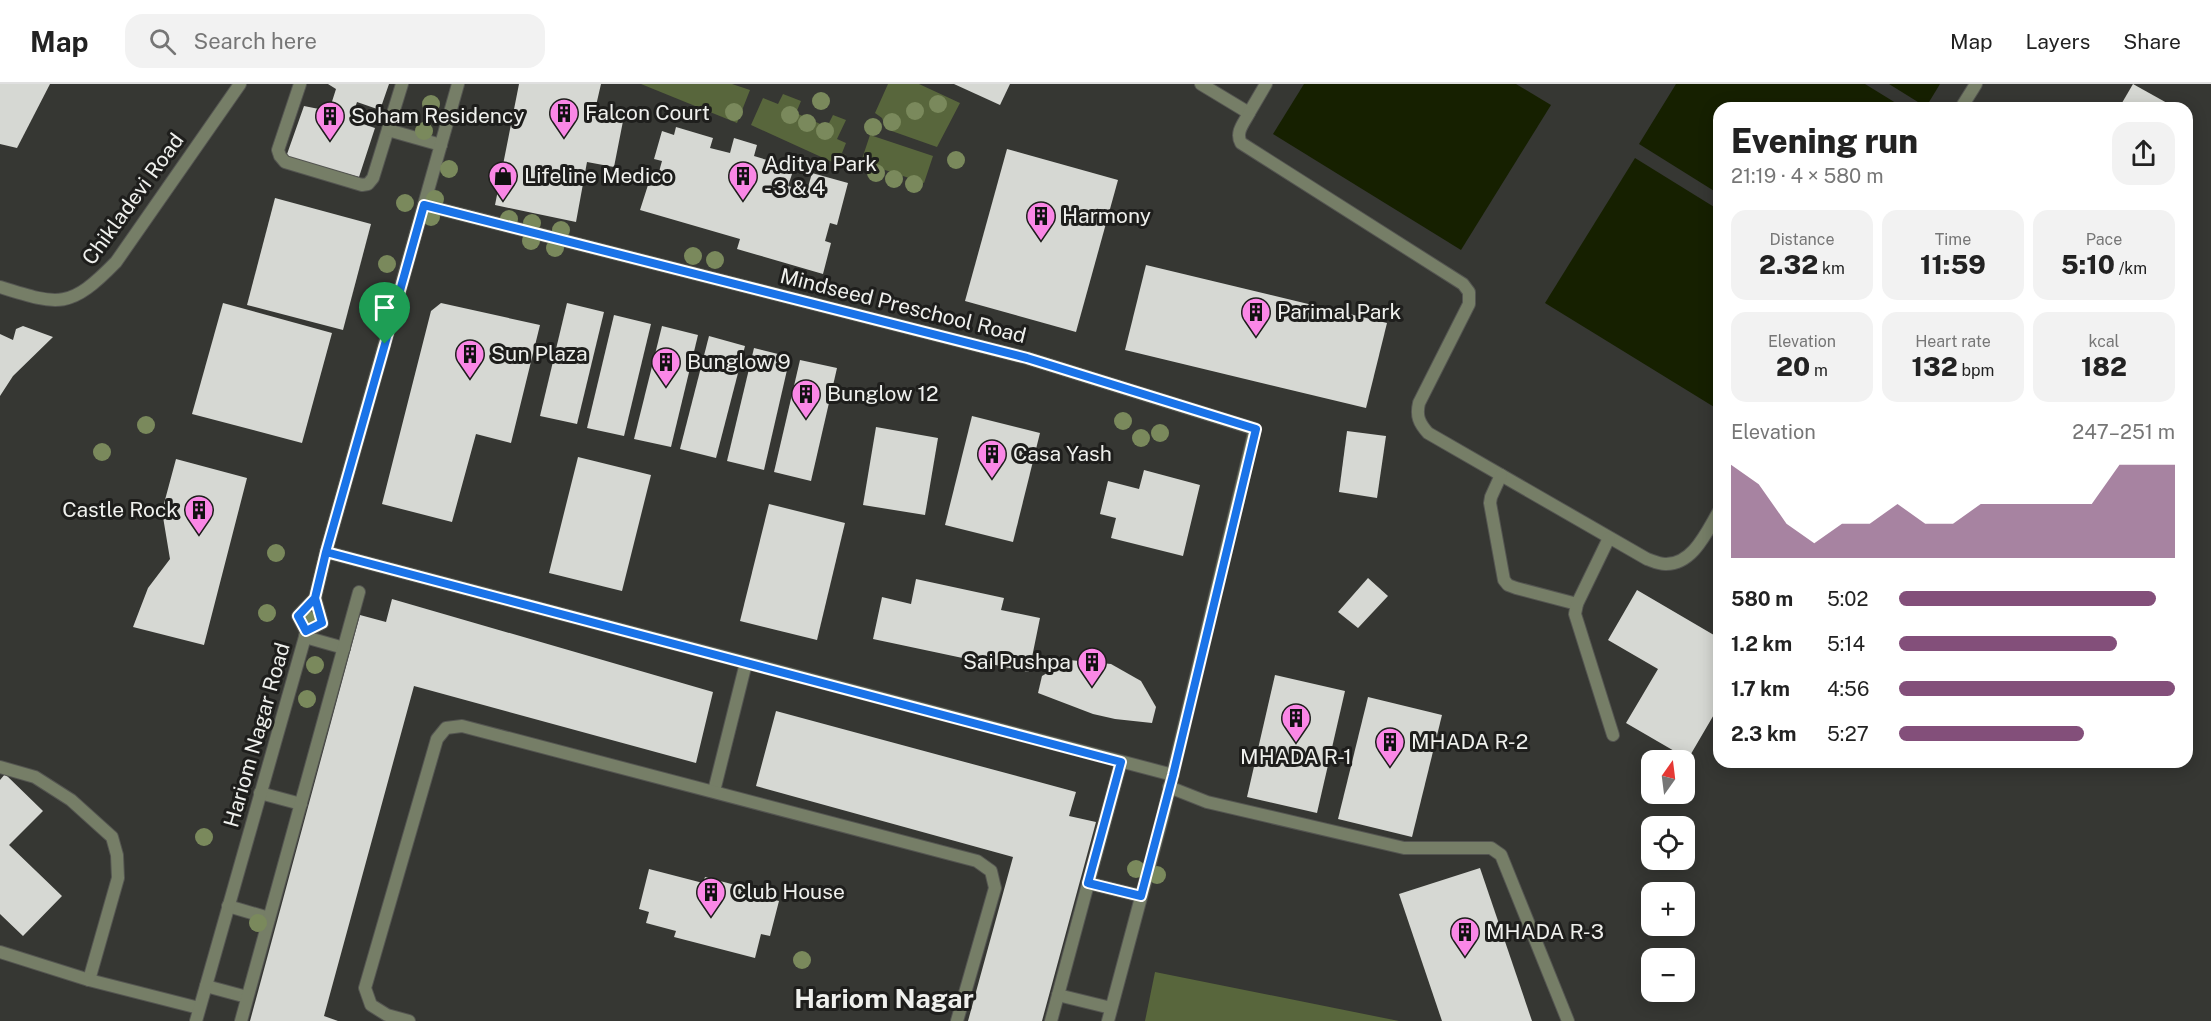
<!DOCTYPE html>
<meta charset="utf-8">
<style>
:root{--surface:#fff;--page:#f2f2f2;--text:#222;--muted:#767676;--line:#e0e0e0;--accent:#834f7a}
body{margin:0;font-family:"Public Sans",sans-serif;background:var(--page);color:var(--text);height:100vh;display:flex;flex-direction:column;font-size:22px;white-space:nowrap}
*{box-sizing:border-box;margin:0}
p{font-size:20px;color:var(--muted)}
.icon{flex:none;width:33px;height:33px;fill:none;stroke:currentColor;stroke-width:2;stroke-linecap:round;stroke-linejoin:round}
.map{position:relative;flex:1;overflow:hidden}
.details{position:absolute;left:1713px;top:18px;width:480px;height:666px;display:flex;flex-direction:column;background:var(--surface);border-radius:18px;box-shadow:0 3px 15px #0003}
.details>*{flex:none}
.needle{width:39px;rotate:14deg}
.tools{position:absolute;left:1641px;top:666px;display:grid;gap:12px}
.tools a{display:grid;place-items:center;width:54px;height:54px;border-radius:12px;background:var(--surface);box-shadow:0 3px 15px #0003;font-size:30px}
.pin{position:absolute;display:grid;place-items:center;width:51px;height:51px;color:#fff;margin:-62px -26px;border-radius:50% 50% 50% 0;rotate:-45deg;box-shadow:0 0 6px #0007}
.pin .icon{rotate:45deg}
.round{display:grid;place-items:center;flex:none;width:63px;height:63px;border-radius:18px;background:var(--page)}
.headline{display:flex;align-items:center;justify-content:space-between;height:102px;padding:0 18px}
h1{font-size:33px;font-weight:800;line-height:45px}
.metrics{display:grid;grid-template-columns:repeat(3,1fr);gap:9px;height:102px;padding:6px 18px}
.metrics div{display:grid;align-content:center;border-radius:15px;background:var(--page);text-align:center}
.metrics b{font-size:26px;font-weight:800}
.metrics small{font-size:16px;font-weight:400}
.metrics p{font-size:16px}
.chart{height:168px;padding:12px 18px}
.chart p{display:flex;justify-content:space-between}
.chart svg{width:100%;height:108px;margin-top:6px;fill:var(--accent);opacity:.7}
ul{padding:0 18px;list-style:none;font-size:20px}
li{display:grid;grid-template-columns:96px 72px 1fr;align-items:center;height:45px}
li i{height:15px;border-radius:8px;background:var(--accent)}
header{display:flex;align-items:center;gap:36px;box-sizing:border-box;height:84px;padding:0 30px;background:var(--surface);border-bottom:2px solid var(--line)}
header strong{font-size:28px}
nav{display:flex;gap:33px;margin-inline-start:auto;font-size:21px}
.search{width:420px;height:54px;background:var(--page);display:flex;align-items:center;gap:15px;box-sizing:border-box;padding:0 21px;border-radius:18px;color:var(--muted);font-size:22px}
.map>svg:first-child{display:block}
.green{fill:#58663c}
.water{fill:#162000}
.building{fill:#d6d8d3}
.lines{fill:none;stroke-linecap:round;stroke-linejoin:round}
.service-casing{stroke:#545551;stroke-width:14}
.minor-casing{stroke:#545551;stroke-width:14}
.service{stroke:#767e67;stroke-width:12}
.minor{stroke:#767e67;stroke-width:12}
.tree{fill:#7a895c}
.route-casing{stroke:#fff;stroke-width:12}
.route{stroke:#1a73e8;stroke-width:8}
.labels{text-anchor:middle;stroke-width:6;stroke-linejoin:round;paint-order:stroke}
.poi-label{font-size:21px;fill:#eff0ed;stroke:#1e1e1c;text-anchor:start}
.street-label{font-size:21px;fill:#eff0ed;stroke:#1e1e1c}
.district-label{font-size:27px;font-weight:bold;fill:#eff0ed;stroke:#1e1e1c}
</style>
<header>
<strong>Map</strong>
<div class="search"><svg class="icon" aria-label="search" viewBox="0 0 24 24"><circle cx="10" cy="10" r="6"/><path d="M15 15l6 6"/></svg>Search here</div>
<nav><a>Map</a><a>Layers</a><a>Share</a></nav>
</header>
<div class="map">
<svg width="2211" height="937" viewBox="0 0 2211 937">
<rect width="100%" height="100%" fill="#363733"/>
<g class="green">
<polygon points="641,0 732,0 750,6 737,39"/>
<polygon points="888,0 919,0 960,19 937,63 886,45 882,34 875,29"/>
<polygon points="783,10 801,17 796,29 827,43 833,31 846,36 837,55 846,59 842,69 846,71 841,82 751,41 763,14 778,20"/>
<polygon points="870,51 933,72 924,99 861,78"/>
<polygon points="1155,888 1399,937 1145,937"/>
</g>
<g class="water">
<polygon points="1304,0 1516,0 1551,21 1461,166 1273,50"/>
<polygon points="1676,0 1865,0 1904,24 1719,24 1719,110 1639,60"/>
<polygon points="1889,0 1940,0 1926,23"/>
<polygon points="1635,74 1719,126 1719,326 1545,219"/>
</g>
<g class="building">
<polygon points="0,0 50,0 17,64 0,60"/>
<polygon points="328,0 389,0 380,26 357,18 351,36 375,44 359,93 286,73 304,22 329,27 336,5"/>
<polygon points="519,0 601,0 595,26 624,32 614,83 587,78 576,138 495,121"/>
<polygon points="954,0 1010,0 1000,21"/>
<polygon points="2133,0 2176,24 2119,24"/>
<polygon points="676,43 713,54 710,64 730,69 734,54 757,61 754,72 794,84 788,102 807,107 812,89 848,99 837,141 830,139 825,157 831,159 823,190 737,165 740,155 640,126 648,101 655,102 662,77 654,75 662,47 674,51"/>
<polygon points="1007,65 1118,96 1076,248 965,217"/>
<polygon points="275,114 371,140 343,246 247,221"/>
<polygon points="1146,181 1387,239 1366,324 1125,266"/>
<polygon points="223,219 332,249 302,359 192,330"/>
<polygon points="441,219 540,241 511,359 476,350 452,438 382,420 431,227"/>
<polygon points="567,219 604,228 577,340 540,332"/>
<polygon points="614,231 651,240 624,352 587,344"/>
<polygon points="23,242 53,253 13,292 0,312 0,250 13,256 16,245"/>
<polygon points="662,242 698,251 671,363 634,355"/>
<polygon points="709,252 745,262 716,374 680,365"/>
<polygon points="754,264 790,273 764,386 727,377"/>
<polygon points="800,276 837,284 811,397 774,388"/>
<polygon points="972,332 1040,349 1013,458 945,441"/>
<polygon points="876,343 938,354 925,431 863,421"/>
<polygon points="1347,347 1386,352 1377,414 1339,408"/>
<polygon points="578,373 651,391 622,507 549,489"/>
<polygon points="176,375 247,394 204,561 133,543 148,504 170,475 162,427"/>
<polygon points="1144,386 1200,401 1183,472 1111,454 1116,434 1100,430 1108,397 1139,405"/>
<polygon points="769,420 845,439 817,556 740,537"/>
<polygon points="1368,494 1388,512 1358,544 1338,528"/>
<polygon points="916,495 1004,514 1001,526 1040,534 1029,588 873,555 882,513 911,520"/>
<polygon points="1637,506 1719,554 1719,622 1688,675 1626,639 1658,585 1608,556"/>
<polygon points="392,515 713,608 696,679 414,602 324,932 338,937 250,937 360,531 386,538"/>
<polygon points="1069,576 1111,580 1141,597 1156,623 1152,639 1115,635 1093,630 1038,609 1042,592"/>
<polygon points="1275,591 1345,607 1317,729 1247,713"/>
<polygon points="1368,613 1442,631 1412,753 1338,735"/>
<polygon points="776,627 1076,708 1069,732 1096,738 1042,937 968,937 1013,773 756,702"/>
<polygon points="5,690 43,727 9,761 62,812 23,852 0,830 0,696"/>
<polygon points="1480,784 1532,937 1442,937 1399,810"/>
<polygon points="649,785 703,799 705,793 754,806 753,810 779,817 770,852 761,850 755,874 674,853 676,847 646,839 649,828 639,825"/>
</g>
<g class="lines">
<g class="service-casing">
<g id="service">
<polyline points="1201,0 1249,29 1266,0"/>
<polyline points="1961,24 1976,0"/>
<path d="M 1249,29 C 1244,39 1235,48 1241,59 L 1463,200 L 1469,208 L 1469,220 L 1419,319 C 1416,332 1419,339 1428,349 L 1647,475 C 1653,477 1659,480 1665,480 C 1693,481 1707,447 1719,427"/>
<polyline points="1501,391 1491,413 1490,419 1504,496 1508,501 1516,504 1577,520"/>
<polyline points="1609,454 1577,520 1575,530 1613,651"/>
</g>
</g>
<g class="minor-casing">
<g id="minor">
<polyline points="300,0 278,66 280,72 285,78 362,101 368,100 373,94 402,0"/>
<polyline points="388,46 441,61"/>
<polyline points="424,121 1027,274 1255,345 1163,731 1108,937"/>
<path d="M 0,203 C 60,222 70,225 116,178 L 240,0"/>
<polyline points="326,468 1173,691"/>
<polyline points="306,547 322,539 315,514"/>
<polyline points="305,553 344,564"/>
<polyline points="0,683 35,693 71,716 112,753 117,771 118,794 89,896"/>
<polyline points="1169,703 1207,718 1404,764 1491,764 1501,771 1568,937"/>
<polyline points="714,707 746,579"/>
<polyline points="260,709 301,720"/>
<polyline points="1088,799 1141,812"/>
<polyline points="228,822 269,834"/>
<polyline points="0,868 89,896 199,924"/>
<polyline points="206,902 247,913"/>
<polyline points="1058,911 1111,924"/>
<polyline points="196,937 305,553 306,547 298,532 315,514 326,468 458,0"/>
<polyline points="241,937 359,508"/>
<polyline points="409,937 387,931 371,921 365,904 437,655 446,644 462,642 977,777 991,787 995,804 957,937"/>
<polyline points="1051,937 1121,678"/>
</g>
</g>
<use href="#service" class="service"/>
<use href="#minor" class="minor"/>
</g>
<g class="tree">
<circle cx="821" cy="17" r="9"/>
<circle cx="431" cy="20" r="9"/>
<circle cx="938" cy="20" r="9"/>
<circle cx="915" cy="27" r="9"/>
<circle cx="734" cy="28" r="9"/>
<circle cx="790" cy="31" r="9"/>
<circle cx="892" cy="38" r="9"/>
<circle cx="807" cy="39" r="9"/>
<circle cx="873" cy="43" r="9"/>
<circle cx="424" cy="47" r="9"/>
<circle cx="825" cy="47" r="9"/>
<circle cx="956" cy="76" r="9"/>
<circle cx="449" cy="85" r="9"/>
<circle cx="876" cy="89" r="9"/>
<circle cx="894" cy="95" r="9"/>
<circle cx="914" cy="100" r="9"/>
<circle cx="435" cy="115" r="9"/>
<circle cx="405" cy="119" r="9"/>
<circle cx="431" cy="133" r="9"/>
<circle cx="509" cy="135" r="9"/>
<circle cx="532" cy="139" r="9"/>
<circle cx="561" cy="146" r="9"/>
<circle cx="531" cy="157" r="9"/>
<circle cx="555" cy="164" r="9"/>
<circle cx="693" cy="172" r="9"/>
<circle cx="715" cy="176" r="9"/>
<circle cx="387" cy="180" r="9"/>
<circle cx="1123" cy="337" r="9"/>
<circle cx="146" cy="341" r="9"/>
<circle cx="1160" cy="349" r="9"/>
<circle cx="1141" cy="354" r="9"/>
<circle cx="102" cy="368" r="9"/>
<circle cx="276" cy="469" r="9"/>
<circle cx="267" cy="529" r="9"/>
<circle cx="308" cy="536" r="9"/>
<circle cx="315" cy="581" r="9"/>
<circle cx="307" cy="615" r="9"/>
<circle cx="204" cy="753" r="9"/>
<circle cx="1136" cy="785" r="9"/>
<circle cx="1157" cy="791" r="9"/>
<circle cx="258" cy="839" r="9"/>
<circle cx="802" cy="876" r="9"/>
</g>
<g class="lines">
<g class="route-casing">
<polyline id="route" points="385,260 326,468 315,514 298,532 306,547 322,539 315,514 326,468 1121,678 1088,799 1141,812 1173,691 1256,345 1027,274 424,121 385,260"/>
</g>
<use href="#route" class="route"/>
</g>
<defs>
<g id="building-pin" transform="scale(1.5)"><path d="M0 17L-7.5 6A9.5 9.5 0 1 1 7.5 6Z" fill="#fa87e6" stroke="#1e1e1c"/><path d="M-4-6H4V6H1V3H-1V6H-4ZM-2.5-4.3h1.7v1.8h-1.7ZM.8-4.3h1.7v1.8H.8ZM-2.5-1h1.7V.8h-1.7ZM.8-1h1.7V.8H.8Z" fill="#111"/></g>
<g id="shop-pin" transform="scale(1.5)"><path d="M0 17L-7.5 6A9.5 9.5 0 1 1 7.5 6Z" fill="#fa87e6" stroke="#1e1e1c"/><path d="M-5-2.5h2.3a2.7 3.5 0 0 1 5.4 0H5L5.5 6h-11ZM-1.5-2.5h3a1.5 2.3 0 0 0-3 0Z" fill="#111"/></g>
</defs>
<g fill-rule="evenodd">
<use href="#building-pin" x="564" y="29"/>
<use href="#building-pin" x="330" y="32"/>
<use href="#shop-pin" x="503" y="92"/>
<use href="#building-pin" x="743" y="92"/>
<use href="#building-pin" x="1041" y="132"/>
<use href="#building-pin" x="1256" y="228"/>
<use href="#building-pin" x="470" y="270"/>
<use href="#building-pin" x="666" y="278"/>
<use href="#building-pin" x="806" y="310"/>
<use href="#building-pin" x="992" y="370"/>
<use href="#building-pin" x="199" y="426"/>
<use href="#building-pin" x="1092" y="578"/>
<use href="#building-pin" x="1296" y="634"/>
<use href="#building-pin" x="1390" y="658"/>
<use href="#building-pin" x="711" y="808"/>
<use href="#building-pin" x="1465" y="848"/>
</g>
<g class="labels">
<g class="poi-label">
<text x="585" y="36">Falcon Court</text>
<text x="351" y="39">Soham Residency</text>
<text x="764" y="87">Aditya Park<tspan x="764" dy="24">- 3 &amp; 4</tspan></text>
<text x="524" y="99">Lifeline Medico</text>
<text x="1062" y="139">Harmony</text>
<text x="1277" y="235">Parimal Park</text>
<text x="491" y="277">Sun Plaza</text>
<text x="687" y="285">Bunglow 9</text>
<text x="827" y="317">Bunglow 12</text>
<text x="1013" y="377">Casa Yash</text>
<text x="178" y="433" text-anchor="end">Castle Rock</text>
<text x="1071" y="585" text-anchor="end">Sai Pushpa</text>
<text x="1411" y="665">MHADA R-2</text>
<text x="1296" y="680" text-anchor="middle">MHADA R-1</text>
<text x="732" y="815">Club House</text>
<text x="1486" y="855">MHADA R-3</text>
</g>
<g class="street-label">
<text transform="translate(133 115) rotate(-54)" y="7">Chikladevi Road</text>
<text transform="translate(903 222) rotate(14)" y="7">Mindseed Preschool Road</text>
<text transform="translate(257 651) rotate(-74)" y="7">Hariom Nagar Road</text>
</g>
<g class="district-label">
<text x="884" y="924">Hariom Nagar</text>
</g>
</g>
</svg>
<div class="tools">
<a><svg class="needle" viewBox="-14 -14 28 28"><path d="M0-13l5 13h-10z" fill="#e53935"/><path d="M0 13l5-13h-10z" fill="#767676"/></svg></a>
<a><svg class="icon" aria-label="locate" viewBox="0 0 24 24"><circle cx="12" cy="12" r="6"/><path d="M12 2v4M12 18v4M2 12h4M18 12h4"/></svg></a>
<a>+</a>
<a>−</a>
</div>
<div class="pin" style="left:385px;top:260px;background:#1e9e55"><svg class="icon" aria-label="arrive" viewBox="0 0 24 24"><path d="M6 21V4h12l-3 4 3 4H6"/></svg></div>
<section class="details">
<div class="headline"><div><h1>Evening run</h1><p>21:19 · 4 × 580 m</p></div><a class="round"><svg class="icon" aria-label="share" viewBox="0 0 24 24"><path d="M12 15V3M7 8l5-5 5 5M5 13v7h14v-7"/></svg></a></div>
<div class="metrics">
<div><p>Distance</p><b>2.32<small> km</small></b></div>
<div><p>Time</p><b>11:59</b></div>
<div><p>Pace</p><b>5:10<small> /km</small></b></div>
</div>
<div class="metrics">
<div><p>Elevation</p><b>20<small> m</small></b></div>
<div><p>Heart rate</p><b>132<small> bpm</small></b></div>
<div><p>kcal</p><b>182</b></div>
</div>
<div class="chart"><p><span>Elevation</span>247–251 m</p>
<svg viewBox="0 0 160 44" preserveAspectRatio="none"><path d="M0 44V6L10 14L20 30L30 38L40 30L50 30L60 22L70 30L80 30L90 22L100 22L110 22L120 22L130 22L140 6L150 6L160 6V44z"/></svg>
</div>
<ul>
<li><b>580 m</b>5:02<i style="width:93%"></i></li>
<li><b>1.2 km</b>5:14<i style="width:79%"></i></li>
<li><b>1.7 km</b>4:56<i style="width:100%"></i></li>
<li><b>2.3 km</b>5:27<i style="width:67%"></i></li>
</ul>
</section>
</div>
